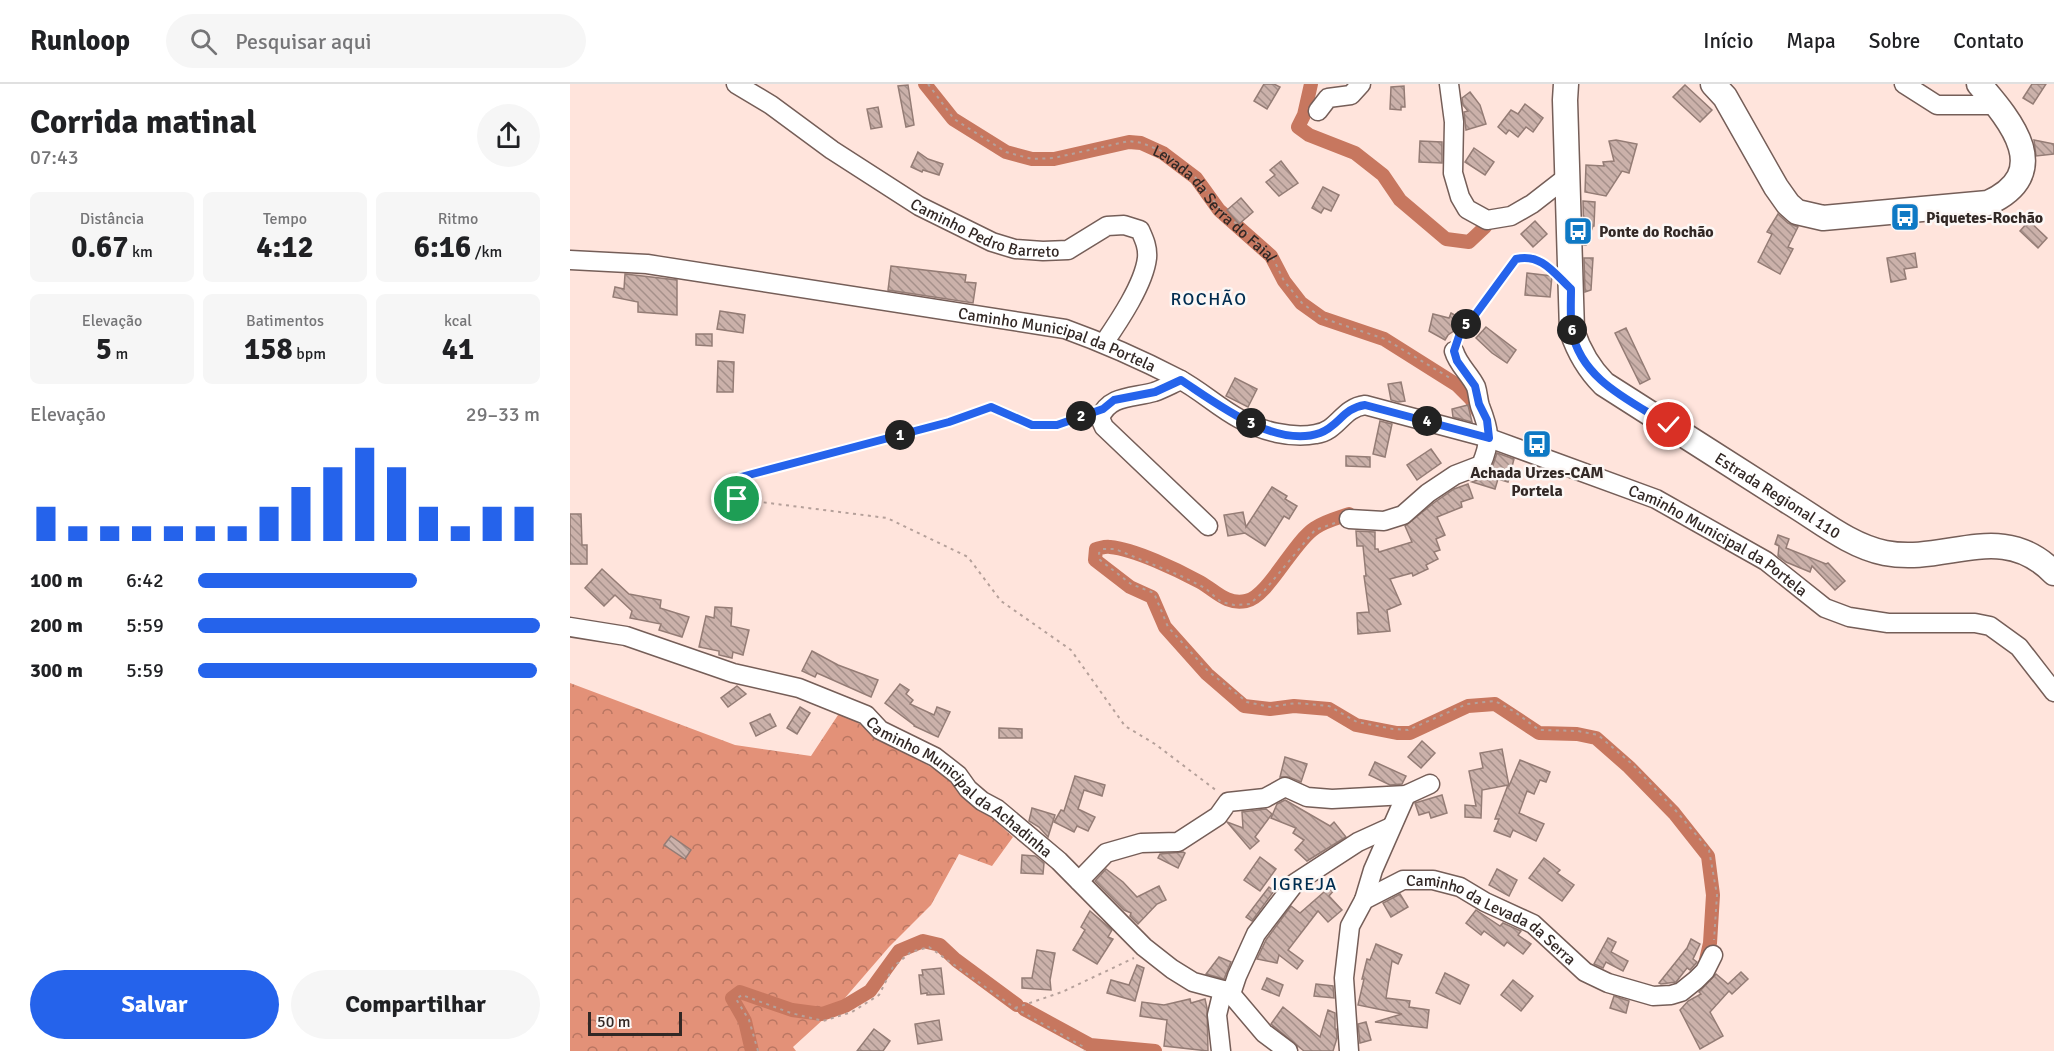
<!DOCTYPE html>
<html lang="pt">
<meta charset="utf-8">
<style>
:root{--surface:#fff;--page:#f6f6f6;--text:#202124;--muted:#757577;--line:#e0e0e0;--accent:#2563eb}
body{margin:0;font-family:Signika,sans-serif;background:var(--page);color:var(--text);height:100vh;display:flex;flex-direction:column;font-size:22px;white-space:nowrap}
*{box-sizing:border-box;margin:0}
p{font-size:20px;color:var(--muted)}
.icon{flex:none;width:33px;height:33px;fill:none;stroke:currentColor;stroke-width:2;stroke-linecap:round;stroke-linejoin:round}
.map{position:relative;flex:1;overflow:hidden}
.panel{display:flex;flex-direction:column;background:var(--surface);width:570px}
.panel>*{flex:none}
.scale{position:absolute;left:18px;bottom:15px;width:94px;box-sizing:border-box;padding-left:6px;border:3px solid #322825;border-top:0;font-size:16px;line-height:21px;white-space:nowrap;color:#322825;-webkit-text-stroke:4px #fcf7f5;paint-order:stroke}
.pin{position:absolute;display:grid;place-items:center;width:51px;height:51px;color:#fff;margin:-26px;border:3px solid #fff;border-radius:50%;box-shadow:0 2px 6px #0007}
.km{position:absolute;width:30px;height:30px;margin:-15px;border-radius:50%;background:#222;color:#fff;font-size:16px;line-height:30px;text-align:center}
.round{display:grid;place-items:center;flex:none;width:63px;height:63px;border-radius:32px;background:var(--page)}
.overview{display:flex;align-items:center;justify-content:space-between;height:102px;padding:0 30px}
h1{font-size:33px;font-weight:700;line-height:45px}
.metrics{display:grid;grid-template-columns:repeat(3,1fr);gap:9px;height:102px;padding:6px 30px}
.metrics div{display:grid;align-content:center;border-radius:9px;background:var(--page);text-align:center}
.metrics b{font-size:30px;font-weight:700}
.metrics small{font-size:16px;font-weight:400}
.metrics p{font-size:16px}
.chart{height:168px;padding:12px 30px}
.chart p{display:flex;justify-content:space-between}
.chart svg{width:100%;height:108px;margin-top:6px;stroke:var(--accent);stroke-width:6}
.primary-button{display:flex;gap:12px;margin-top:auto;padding:12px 30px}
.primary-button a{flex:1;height:69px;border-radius:36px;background:var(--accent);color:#fff;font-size:24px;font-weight:700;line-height:69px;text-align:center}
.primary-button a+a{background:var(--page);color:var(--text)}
ul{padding:0 30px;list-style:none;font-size:20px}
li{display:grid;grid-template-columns:96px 72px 1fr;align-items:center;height:45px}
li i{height:15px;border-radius:8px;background:var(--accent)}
header{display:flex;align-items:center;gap:36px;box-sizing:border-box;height:84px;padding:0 30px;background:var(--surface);border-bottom:2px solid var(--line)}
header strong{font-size:28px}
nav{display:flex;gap:33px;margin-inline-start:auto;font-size:21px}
.search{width:420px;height:54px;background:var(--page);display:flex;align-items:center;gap:15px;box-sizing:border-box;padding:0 21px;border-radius:33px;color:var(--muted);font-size:22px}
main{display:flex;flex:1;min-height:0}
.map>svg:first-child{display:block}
.forest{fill:url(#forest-crowns)}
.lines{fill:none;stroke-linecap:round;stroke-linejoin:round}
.canal{stroke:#c7775f;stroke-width:14}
.building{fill:url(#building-back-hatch);stroke:#947c75;stroke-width:1.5}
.minor-casing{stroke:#755e58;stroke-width:21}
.major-casing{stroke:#755e58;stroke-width:27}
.path{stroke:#b5a09a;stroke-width:2;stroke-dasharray:3 4.5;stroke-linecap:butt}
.minor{stroke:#fff;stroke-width:18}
.major{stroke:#fff;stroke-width:24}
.route-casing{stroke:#fff;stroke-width:12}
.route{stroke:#2563eb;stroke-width:8}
.labels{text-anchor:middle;stroke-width:5;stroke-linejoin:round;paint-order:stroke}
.street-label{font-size:16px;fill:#322825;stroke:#fcf7f5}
.poi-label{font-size:16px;font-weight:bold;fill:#322825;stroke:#fcf7f5;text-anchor:start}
.neighbourhood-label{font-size:18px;letter-spacing:1.5px;fill:#002d50;stroke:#fcf7f5}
</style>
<header>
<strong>Runloop</strong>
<div class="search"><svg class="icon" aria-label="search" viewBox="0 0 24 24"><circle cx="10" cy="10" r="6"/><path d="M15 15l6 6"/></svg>Pesquisar aqui</div>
<nav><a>Início</a><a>Mapa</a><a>Sobre</a><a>Contato</a></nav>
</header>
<main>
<section class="panel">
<div class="overview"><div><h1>Corrida matinal</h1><p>07:43</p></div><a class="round"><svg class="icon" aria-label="share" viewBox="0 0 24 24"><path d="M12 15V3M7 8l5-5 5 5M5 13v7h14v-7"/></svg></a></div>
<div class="metrics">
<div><p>Distância</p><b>0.67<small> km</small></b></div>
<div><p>Tempo</p><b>4:12</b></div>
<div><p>Ritmo</p><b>6:16<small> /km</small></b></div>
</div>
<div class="metrics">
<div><p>Elevação</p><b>5<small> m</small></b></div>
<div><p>Batimentos</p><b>158<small> bpm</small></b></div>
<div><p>kcal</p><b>41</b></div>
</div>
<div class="chart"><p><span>Elevação</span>29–33 m</p>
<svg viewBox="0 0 160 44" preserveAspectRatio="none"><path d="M5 44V30M15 44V38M25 44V38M35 44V38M45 44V38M55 44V38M65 44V38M75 44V30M85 44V22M95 44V14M105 44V6M115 44V14M125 44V30M135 44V38M145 44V30M155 44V30"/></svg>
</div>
<ul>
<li><b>100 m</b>6:42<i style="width:64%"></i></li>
<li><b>200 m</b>5:59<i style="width:100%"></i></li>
<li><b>300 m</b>5:59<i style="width:99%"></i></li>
</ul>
<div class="primary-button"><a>Salvar</a><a>Compartilhar</a></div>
</section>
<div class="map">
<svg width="1484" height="967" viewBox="0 0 1484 967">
<defs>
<pattern id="forest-crowns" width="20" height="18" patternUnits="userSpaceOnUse" patternTransform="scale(1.5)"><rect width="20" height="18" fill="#e39178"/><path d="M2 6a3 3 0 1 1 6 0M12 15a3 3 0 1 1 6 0" fill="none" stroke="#b97662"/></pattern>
<pattern id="building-back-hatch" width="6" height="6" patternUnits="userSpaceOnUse" patternTransform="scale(1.5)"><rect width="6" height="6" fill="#cbb1aa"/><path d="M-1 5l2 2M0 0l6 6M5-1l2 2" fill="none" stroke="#a5908a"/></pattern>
</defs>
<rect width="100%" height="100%" fill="#ffe4dc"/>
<polygon class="forest" points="0,599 165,661 241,672 270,628 379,694 443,753 422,782 389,770 361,821 319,863 268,922 223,963 226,967 0,967"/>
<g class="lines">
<g class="canal">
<path id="s1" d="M 355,0 L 383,35 L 436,68 L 462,75 L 484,75 L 559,58 L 571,59 L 593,69 L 626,94 L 649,126 L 701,172 L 714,197 L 731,219 L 752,234 L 814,255 L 887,301 L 901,315 L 908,328"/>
<polyline points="741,0 734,31 728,43 739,51 785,69 813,91 830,116 876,155 899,158 915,143"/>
<path d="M 779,430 C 768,434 755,437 745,444 C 723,458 698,513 676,517 C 656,521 646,507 630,498 C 608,486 564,465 540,463 C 536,462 531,464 526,465 L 525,476 L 560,503 L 582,513 L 595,543 L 637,590 L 674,622 L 700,625 L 724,622 L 759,625 L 786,641 L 827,649 L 840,649 L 898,622 L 925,620 L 969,649 L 1007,650 L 1026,654 L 1059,683 L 1104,729 L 1138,772 L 1143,811 L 1140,859 L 1135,880"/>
<polyline points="454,925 520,961 585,967"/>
<polyline points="182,967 175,937 162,914 170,908 222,926 252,930 275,922 300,907 329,867 353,857 370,861 386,876 447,921"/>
</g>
</g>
<g class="building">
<polygon points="694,0 704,0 710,3 697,25 684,17"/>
<polygon points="1462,0 1476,0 1463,20 1453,14"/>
<polygon points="338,1 344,41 336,43 328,2"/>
<polygon points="1115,1 1142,26 1130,38 1103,13"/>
<polygon points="834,2 835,23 831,23 831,26 820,25 821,3"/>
<polygon points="900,8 910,21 916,40 896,46 894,28 898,27 893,21 892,14"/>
<polygon points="955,20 973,34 963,48 956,43 948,53 939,46 936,50 928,43 941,26 948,30"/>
<polygon points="308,23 312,43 301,45 297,25"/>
<polygon points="1046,56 1067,60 1059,89 1052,87 1036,112 1015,108 1016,81 1034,82 1033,78 1044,77 1039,57"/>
<polygon points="1464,56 1484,60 1484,70 1466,72"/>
<polygon points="850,57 872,58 872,79 849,78"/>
<polygon points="904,64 924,78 915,91 895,78"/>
<polygon points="348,68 358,75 373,80 369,91 353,86 352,88 341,83"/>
<polygon points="711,77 728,99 709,112 696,98 705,91 700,86"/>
<polygon points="753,103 769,111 761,127 754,124 751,129 742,124"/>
<polygon points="671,114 683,128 669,140 657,126"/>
<polygon points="1013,117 1025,118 1024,142 1023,142 1016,161 1014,161"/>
<polygon points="1208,130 1218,139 1228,143 1218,163 1223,165 1210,190 1188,178 1202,150 1197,148"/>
<polygon points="965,137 977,150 963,163 951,150"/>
<polygon points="1459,137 1477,154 1468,164 1450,147"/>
<polygon points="1345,169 1347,183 1334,185 1336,195 1321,198 1317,174"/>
<polygon points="1014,174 1023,174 1021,206 1015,208"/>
<polygon points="321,182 396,191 395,198 406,199 403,219 318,206"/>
<polygon points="957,189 982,192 980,213 955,211"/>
<polygon points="55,190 107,196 107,231 68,228 68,218 43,213 45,203 54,205"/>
<polygon points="150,227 175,231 173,249 147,245"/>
<polygon points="881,229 897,238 878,251 875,256 859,247 863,230 879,234"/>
<polygon points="916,243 946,266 937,279 922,269 906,254"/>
<polygon points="1056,244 1080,295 1070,300 1045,249"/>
<polygon points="126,250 142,250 142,262 126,261"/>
<polygon points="148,277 164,278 163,308 147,308"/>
<polygon points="665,294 687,305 678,323 656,312"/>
<polygon points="831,298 835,317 828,318 821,316 818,300"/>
<polygon points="898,321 902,338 883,333 882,325"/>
<polygon points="810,337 822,340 815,373 803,370"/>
<polygon points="861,365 871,379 847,396 837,381"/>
<polygon points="927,369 944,375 938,398 928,395 925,405 902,398 927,389 921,387"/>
<polygon points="776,372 800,373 800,383 776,382"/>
<polygon points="898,400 903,414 891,418 892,423 867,433 875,451 866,455 870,466 864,468 868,475 856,481 858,485 843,492 842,489 820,495 831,520 817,526 820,547 788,550 787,529 799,528 794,492 796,492 793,462 787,462 786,447 805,448 805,465 808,465 809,468 842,458 835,442 865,418 884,405"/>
<polygon points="702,403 717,412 715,415 727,422 719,435 714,432 695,462 675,449 658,452 654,431 673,428 676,443"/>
<polygon points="0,430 11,430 12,461 17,461 17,480 0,480"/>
<polygon points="1208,451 1219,455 1216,464 1256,480 1258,479 1275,497 1265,506 1242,482 1240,488 1216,478 1208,472 1209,462 1205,460"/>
<polygon points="32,485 59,510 91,516 90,524 119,533 112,553 89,546 91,540 60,534 62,527 45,511 34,522 15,504"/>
<polygon points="145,523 162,524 161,542 179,546 173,571 163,568 162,574 149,571 149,567 129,563 136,532 144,534"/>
<polygon points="242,567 268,581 308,596 301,613 247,589 245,593 232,587"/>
<polygon points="330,600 339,606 336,610 343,616 340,620 364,631 367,623 380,628 368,653 344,642 344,641 315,619"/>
<polygon points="167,602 176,610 158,623 151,614"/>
<polygon points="230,623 240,629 227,650 217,644"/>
<polygon points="200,630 206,642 186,652 180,639"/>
<polygon points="429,644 452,645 452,654 429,654"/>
<polygon points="852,657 865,669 851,684 838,673"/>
<polygon points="932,665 939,702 950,676 980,688 976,698 970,696 964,710 957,707 949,729 974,740 966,757 943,746 940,753 924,747 929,735 925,735 938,701 912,706 911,734 895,733 895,721 906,722 899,687 913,684 910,669"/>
<polygon points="715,673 737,680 731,698 719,693 710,693"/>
<polygon points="805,678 836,692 832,700 820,701 799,691"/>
<polygon points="505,692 535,701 532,712 514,706 508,725 525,733 518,747 507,742 504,748 484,738 491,726 494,727"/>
<polygon points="872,711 877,729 861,734 859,728 849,731 845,719"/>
<polygon points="715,716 760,742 764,738 776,753 737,777 725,766 734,756 723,749 726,744 701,734 707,720"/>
<polygon points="462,724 485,731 478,753 469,743 459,737"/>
<polygon points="696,725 702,730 685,753 689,757 680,765 657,738 673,744 672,728"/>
<polygon points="101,752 121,766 115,775 94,761"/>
<polygon points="613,768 615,769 608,784 588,774 590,770"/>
<polygon points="452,771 465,772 474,779 473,790 451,789"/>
<polygon points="690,773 706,785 690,807 674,796"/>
<polygon points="974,774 990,786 987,789 1004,801 992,817 959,794"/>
<polygon points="536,785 553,798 567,813 589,802 596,816 587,820 568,840 560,832 561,829 554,826 525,797"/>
<polygon points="927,785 947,796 939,812 919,801"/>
<polygon points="762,801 765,805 759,812 772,826 758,838 748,827 718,866 733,877 727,885 709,871 707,879 687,875 696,856 721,822 730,829"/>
<polygon points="699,803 704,807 682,837 676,833"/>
<polygon points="830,810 838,823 821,833 813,819"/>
<polygon points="906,826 930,842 933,839 951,847 948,851 961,860 953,870 937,858 934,862 914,847 911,851 896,839"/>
<polygon points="520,827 542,846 538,853 543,855 527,880 503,866 515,846 511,843"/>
<polygon points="1038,854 1046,858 1041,868 1058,877 1053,887 1036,878 1033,884 1024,880"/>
<polygon points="1121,855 1130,860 1123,875 1127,878 1120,886 1117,884 1106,898 1091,900 1089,899 1117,864"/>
<polygon points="806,860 832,871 828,880 822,877 816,914 840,917 839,923 859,926 857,944 805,938 832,930 788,921 794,895 792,895 797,875 800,876"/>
<polygon points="467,866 485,869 480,896 481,906 452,904 452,894 462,894"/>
<polygon points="649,873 661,878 654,895 636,890"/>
<polygon points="567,881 574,884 565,917 537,909 541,896 559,901"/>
<polygon points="371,884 374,910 357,911 357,909 351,910 349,891 353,891 352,886"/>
<polygon points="1171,888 1178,895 1162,910 1159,907 1140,928 1153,952 1130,965 1110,926 1118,917 1131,910 1129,908 1146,890 1158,900"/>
<polygon points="875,889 899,901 890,920 866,909"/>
<polygon points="697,894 713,901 709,912 692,905"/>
<polygon points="943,896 963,912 951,927 931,911"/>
<polygon points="746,900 763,902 764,914 744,912"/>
<polygon points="1044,912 1059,917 1056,929 1040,924"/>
<polygon points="620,915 621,919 635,915 637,924 638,967 594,962 597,936 570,932 572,918 594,921"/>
<polygon points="713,923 750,953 758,926 765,929 765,945 766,945 767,954 763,967 734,967 701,940"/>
<polygon points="369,936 372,956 348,960 345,940"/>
<polygon points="796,938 801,956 790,959 788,940"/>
<polygon points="304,945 320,957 313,967 287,967"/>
</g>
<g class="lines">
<g class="minor-casing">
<g id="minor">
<path id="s2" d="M 166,0 L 201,21 L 262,66 L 349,122 L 422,158 L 445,165 L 473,167 L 498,166 L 537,142 L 554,141 L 570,146 C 574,155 578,163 577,174 C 574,200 549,237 534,259"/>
<polyline points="879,0 884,38 883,89 890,113 897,125 917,136 941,132 962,120 998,92"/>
<polyline points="1334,0 1367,21 1427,21"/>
<polyline points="748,27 758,14 781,11 791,0"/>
<path id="s3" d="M 0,176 L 77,180 L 495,245 C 534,259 572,276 609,295 C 630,306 649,324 670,335 C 691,347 722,355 746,350 C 768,347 772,324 795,321 L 919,354 L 1086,415 L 1196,477 L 1255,524 L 1279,533 L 1318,539 L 1405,539 L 1420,542 L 1449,563 L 1484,608"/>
<path d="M 611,296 C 602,300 593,305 584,308 C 563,314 539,311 530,334 L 534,343 L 638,442"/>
<path d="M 779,435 L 814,437 L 833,431 L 858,409 L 885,391 L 911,381 C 922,356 919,345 910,322 C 908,316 908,309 906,303 C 900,290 888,281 884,267"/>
<path id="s4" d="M 0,543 L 56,552 L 163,589 L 229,604 L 296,631 L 310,646 L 365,673 L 388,691 L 398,705 L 412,717 L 427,725 L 489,777 L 574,863 L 602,885 L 623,898 L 653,906 L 661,910 L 694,949 L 718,967"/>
<polyline points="509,797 536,769 571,759 608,758 648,732 658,718 695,714 715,703 737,713 762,715 836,711 860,700"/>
<polyline points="794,816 803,786 836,711"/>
<polyline points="661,910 667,892 686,850 725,799 788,758 821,743"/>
<polyline points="651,967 647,931 653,906"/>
<path id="s5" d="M 779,967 L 774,894 L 780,842 L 794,816 L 833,796 L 863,796 L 890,803 L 915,818 L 963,840 L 1015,888 L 1038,899 L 1083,912 L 1101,911 L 1111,908 L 1126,896 L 1135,887 L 1143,871"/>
</g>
</g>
<g class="major-casing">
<g id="major">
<path id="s6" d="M 996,0 L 995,16 L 1002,247 C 1009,268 1018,284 1034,300 C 1096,339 1157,379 1219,418 C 1249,436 1280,462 1315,469 C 1377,481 1431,435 1484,489"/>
<path d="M 1143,0 L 1155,13 L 1206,103 L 1218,120 L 1227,128 L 1253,134 L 1418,119 C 1484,89 1442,38 1409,0"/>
</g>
</g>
<g class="path">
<polyline points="358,0 384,35 436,68 462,75 484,74 559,57 572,59 594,68 626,94 650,125 702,172 714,197 732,219 752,234 815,255 880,294"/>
<path d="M 887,253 L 892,243 L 902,235 L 946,175 C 960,172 971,176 982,186"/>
<polyline points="516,330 487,341 462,341 421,323 379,338 171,393 163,407 167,415 317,434 398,473 431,517 501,566 555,642 585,660 647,707"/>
<polyline points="765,439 745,446 694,507 680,520 664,521 651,518 635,504 611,492 545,465 533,465 529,469 530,476 561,500 584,509 598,543 638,587 677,618 700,623 726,619 759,622 787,638 823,645 838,646 897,620 925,617 945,628 969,646 1008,647 1028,651 1062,680 1107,728 1139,766 1147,811 1144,856"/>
<polyline points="445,924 492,908 564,874"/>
<polyline points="188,967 179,936 166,915 172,911 221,929 253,937 282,928 309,911 323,883 341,868 359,863 445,924 512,962 514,967"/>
</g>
<use href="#minor" class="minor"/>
<use href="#major" class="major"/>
</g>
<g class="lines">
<g class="route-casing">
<path id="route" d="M 167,415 L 163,407 L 171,393 L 379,338 L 421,323 L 462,341 L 487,341 L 533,325 L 544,316 L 585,308 L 611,296 C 646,319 705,365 750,349 C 769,342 773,324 795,321 L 919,354 L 917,336 L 909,320 L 905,302 L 887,277 L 884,267 L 892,243 L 902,235 L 946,175 C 971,169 984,189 1001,205 C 1001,219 1000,234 1002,247 C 1011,296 1061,317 1099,341"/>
</g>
<use href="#route" class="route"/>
</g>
<defs>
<g id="bus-square" transform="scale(1.5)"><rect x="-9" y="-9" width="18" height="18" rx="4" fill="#0f79c4" stroke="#fcf7f5"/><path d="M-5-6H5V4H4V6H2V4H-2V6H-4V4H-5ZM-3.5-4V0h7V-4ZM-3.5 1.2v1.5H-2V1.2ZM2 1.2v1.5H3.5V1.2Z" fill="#fff"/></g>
</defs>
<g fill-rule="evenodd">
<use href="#bus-square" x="1335" y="133"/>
<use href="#bus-square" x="1008" y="147"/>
<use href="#bus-square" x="967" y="360"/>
</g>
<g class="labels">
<g class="street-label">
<text dy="6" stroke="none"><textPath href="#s1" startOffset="342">Levada da Serra do Faial</textPath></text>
<text dy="6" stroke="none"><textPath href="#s2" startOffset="291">Caminho Pedro Barreto</textPath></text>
<text dy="6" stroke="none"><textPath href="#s3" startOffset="495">Caminho Municipal da Portela</textPath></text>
<text dy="6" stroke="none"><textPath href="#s6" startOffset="516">Estrada Regional 110</textPath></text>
<text dy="6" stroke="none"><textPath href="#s3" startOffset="1215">Caminho Municipal da Portela</textPath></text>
<text dy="6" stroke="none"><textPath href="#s4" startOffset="429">Caminho Municipal da Achadinha</textPath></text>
<text dy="6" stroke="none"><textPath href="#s5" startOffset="298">Caminho da Levada da Serra</textPath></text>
</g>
<g class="poi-label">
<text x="1356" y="139">Piquetes-Rochão</text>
<text x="1029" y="153">Ponte do Rochão</text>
<text x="967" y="394" text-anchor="middle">Achada Urzes-CAM<tspan x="967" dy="18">Portela</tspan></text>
</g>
<g class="neighbourhood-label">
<text x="639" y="221">ROCHÃO</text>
<text x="735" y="806">IGREJA</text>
</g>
</g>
</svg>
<div class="scale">50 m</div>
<div class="pin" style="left:167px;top:415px;background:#1e9e55"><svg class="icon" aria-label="arrive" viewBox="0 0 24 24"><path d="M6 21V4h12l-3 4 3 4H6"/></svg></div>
<div class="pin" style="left:1099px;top:341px;background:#d93025"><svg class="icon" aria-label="check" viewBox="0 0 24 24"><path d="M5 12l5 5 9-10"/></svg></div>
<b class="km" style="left:330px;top:351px">1</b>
<b class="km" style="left:511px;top:332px">2</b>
<b class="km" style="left:681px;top:339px">3</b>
<b class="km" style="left:857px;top:337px">4</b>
<b class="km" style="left:896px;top:240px">5</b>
<b class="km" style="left:1002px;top:246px">6</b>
</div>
</main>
